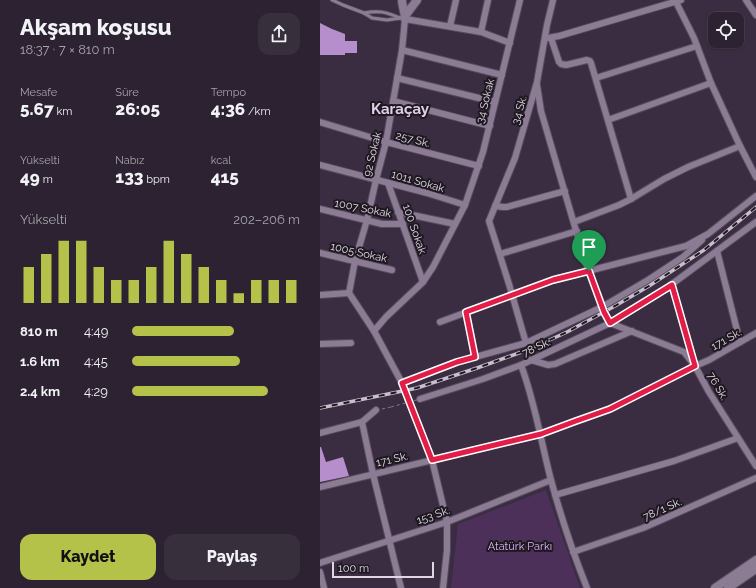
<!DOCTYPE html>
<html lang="tr">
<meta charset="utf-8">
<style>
:root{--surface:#2c2231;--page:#382f3d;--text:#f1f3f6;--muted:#a6a4ab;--line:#483f4d;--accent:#b5c249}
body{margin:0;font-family:Raleway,sans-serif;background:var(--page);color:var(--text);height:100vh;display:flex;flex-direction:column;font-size:15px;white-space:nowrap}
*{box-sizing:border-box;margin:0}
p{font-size:13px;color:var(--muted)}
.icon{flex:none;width:22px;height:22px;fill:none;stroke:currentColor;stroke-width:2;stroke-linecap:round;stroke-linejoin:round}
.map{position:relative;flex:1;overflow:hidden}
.drawer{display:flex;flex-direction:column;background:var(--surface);width:320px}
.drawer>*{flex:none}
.fabs{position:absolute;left:388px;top:12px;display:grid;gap:8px}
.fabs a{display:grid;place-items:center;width:36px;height:36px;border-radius:8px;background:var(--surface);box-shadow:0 1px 3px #0004,0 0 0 1px var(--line);font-size:20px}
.scale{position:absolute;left:12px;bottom:10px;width:102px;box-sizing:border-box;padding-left:4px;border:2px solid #e0d7e4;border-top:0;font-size:11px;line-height:14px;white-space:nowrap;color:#e0d7e4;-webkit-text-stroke:3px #1e1821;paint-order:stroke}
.pin{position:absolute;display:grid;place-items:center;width:34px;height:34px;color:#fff;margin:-41px -17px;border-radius:50% 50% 50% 0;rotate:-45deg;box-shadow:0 0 4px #0007}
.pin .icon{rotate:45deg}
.round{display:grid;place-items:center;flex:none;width:42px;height:42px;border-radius:12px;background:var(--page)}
.summary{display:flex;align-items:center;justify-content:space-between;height:68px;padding:0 20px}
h1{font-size:22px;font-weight:800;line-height:30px}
.stats{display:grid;grid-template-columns:repeat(3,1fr);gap:6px;height:68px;padding:4px 20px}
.stats div{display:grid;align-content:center}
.stats b{font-size:17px;font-weight:800}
.stats small{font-size:11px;font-weight:400}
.stats p{font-size:11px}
.chart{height:112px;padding:8px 20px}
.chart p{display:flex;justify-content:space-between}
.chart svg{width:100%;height:72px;margin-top:4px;stroke:var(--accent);stroke-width:6}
.primary-button{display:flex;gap:8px;margin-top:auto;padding:8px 20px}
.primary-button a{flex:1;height:46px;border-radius:12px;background:var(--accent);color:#111;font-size:16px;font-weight:800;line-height:46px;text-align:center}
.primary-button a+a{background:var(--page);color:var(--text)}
ul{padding:0 20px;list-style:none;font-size:13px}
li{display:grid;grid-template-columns:64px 48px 1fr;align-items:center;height:30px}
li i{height:10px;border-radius:5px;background:var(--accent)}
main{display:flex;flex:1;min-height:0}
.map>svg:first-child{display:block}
.green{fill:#4c305a}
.building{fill:#b78ecc}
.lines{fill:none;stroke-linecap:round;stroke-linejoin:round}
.lane-casing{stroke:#564b5d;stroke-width:4.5}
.street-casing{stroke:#564b5d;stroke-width:8}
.secondary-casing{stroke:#564b5d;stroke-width:10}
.path{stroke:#827788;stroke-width:1;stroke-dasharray:3 3;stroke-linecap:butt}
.lane{stroke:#8b7b93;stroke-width:3}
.street{stroke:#8b7b93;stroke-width:6}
.secondary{stroke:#8b7b93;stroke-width:8}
.rail-casing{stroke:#c8bfcd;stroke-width:3.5}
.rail{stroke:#1e1821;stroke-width:2;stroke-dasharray:6;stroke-linecap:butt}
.path-bridge{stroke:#827788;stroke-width:1;stroke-dasharray:3 3;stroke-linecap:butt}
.route-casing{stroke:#fff;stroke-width:8}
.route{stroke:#e11d48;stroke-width:5}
.labels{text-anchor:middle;stroke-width:4;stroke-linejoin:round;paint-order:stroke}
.street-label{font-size:11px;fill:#e0d7e4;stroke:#1e1821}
.park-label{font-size:11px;fill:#deb2f5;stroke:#1e1821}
.district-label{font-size:15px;font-weight:bold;fill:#e0cfe9;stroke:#1e1821}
</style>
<main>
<section class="drawer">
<div class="summary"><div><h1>Akşam koşusu</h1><p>18:37 · 7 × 810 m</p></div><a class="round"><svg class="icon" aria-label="share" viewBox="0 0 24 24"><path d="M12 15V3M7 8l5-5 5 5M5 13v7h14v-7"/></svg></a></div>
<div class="stats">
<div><p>Mesafe</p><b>5.67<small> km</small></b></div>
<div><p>Süre</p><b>26:05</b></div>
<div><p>Tempo</p><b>4:36<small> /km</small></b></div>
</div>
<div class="stats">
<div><p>Yükselti</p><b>49<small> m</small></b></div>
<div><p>Nabız</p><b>133<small> bpm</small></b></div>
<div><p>kcal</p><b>415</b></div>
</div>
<div class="chart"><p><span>Yükselti</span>202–206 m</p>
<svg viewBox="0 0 160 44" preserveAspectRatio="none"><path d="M5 44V22M15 44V14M25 44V6M35 44V6M45 44V22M55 44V30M65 44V30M75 44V22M85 44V6M95 44V14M105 44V22M115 44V30M125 44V38M135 44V30M145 44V30M155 44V30"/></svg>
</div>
<ul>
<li><b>810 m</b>4:49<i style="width:61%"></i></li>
<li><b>1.6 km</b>4:45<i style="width:64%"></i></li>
<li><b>2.4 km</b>4:29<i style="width:81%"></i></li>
</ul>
<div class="primary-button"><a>Kaydet</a><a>Paylaş</a></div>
</section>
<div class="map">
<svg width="436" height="588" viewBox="0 0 436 588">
<rect width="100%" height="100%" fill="#3a2d41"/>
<polygon class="green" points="226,490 260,588 131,588 138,524"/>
<g class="building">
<polygon points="0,23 12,29 25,34 25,41 37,41 37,53 25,53 25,55 0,55"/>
<polygon points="0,447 1,447 6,462 23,457 29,476 0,482"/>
</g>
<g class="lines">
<g class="lane-casing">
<g id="lane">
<polyline points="12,0 23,5 44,13 52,18 67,20 81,18"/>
<path d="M 44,13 C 59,10 66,12 80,18"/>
</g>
</g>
<g class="street-casing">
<g id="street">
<polyline points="355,0 374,38 391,83 420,146 436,177"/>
<polyline points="426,0 436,15"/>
<polyline points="130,26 136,0"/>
<polyline points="161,32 168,0"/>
<polyline points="228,38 239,36 361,0"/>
<polyline points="231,38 239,62 241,64 246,65 267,60 270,61 271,63 311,199"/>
<polyline points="82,50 182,75"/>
<polyline points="77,78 175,102"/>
<polyline points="276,78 377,46"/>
<polyline points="217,85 221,111 264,258 284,312 290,323 364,352 375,366"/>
<polyline points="73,101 170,126"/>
<polyline points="288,120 391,83"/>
<polyline points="0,122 66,142 159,166"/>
<polyline points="0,165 107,193 145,205"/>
<polyline points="68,183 103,282"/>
<polyline points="175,206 183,207 187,207 245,191"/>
<polyline points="0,209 62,224 83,224"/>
<polyline points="78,212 135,224"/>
<polyline points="254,222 299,205 311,199 344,179 368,167 420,146"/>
<polyline points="397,251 420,342"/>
<polyline points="0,253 72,270"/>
<polyline points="180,254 257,231"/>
<polyline points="352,285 375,366 389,392 436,466"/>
<polyline points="29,293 35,261 47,220 56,180 66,142 82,50 85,19 161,32 190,43"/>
<polyline points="29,293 54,331 82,383 112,460 127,522 127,550 123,588"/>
<polyline points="0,295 29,293"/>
<polyline points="146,313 155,357"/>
<polyline points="120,322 233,280 366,246 388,234 436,196"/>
<polyline points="54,331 66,317 103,282 113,267 145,205 163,152 200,0"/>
<polyline points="206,343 189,284 169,221 195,158 217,82 227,25 233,0"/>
<polyline points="0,344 31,343"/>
<polyline points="211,360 228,365 235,364 312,331"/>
<path d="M 201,365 C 215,402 221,442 231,480 C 241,517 253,553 267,588"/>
<polyline points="82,383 137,362 206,343 282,307 328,280 363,257 382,240"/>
<polyline points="100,399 163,379 201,365 288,324 348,287 436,222"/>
<polyline points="42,422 53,474 81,588"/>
<polyline points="0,433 42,422 56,410"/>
<polyline points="0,487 221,434 290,409 375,366 389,360 436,333"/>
<polyline points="235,495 354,461 418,438"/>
<polyline points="253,552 323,528 436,478"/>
<polyline points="0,563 127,522 231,480"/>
<polyline points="0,572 4,588"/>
</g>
</g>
<g class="secondary-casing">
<g id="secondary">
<path d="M 82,0 C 82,6 85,12 85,19"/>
<polyline points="85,16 97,0"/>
<polyline points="395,588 436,560"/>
<polyline points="408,588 436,569"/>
</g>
</g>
<polyline class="path" points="62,409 71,407"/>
<use href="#lane" class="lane"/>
<use href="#street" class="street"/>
<use href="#secondary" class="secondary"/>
<g class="rail-casing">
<polyline id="rail" points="0,408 97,388 157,368 210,349 247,332 295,306 329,286 384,250 436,207"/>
</g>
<use href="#rail" class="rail"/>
<polyline class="path-bridge" points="71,407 100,399"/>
</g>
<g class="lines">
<g class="route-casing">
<polygon id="route" points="269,271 284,312 290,323 352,285 375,366 290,409 256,421 221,434 112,460 82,383 137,362 155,357 146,312 233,280"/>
</g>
<use href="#route" class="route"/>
</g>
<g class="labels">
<g class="street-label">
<text transform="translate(165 101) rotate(-76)" y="4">34 Sokak</text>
<text transform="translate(199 110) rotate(-74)" y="4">34 Sk.</text>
<text transform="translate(93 139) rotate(14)" y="4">257 Sk.</text>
<text transform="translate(52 154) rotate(-76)" y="4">92 Sokak</text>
<text transform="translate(98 181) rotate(16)" y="4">1011 Sokak</text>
<text transform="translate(43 208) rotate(11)" y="4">1007 Sokak</text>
<text transform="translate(95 229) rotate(71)" y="4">100 Sokak</text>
<text transform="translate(39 252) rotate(13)" y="4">1005 Sokak</text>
<text transform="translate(406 339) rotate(-29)" y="4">171 Sk.</text>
<text transform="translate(216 347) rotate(-25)" y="4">78 Sk.</text>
<text transform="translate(398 386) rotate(60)" y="4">76 Sk.</text>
<text transform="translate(72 459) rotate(-13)" y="4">171 Sk.</text>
<text transform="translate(342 509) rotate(-24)" y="4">78/1 Sk.</text>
<text transform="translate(113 515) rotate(-19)" y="4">153 Sk.</text>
</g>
<g class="park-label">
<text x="200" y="550">Atatürk Parkı</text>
</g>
<g class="district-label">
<text x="80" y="114">Karaçay</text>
</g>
</g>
</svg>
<div class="fabs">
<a><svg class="icon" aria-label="locate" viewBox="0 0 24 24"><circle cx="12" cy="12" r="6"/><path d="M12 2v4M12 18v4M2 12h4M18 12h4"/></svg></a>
</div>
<div class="scale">100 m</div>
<div class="pin" style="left:269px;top:271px;background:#1e9e55"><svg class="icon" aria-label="arrive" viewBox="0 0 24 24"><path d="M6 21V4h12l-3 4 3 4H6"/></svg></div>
</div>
</main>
